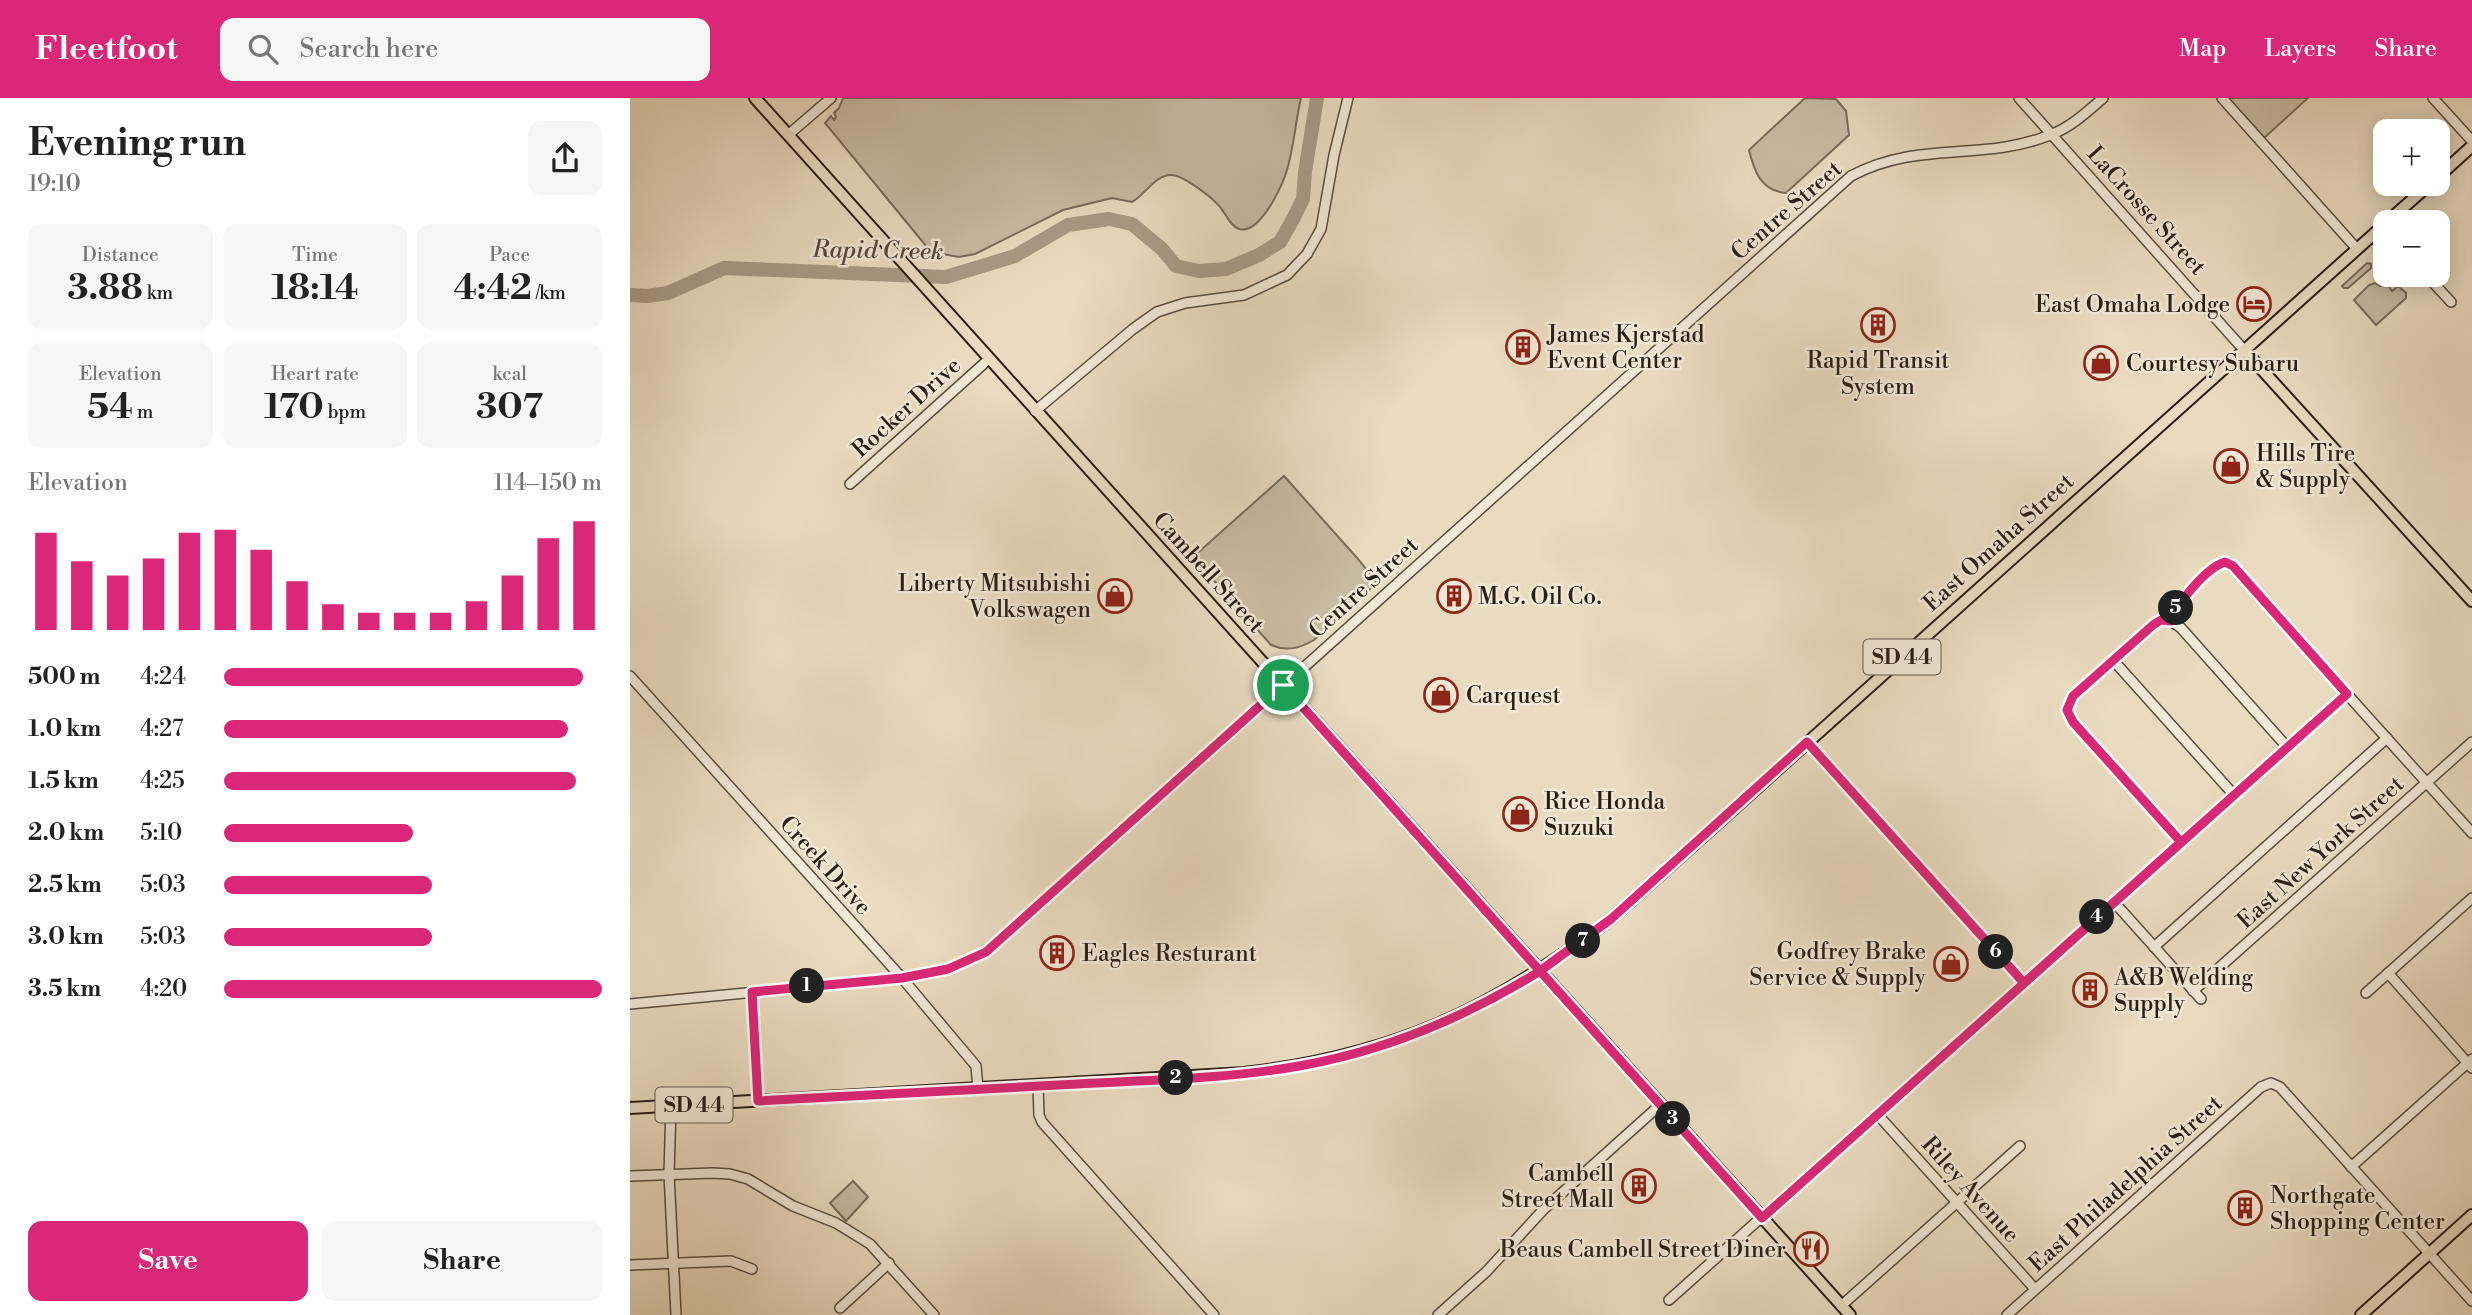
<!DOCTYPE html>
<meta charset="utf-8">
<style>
:root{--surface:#fff;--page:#f6f6f6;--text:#222;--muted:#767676;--accent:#db2777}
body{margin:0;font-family:"Libre Bodoni",serif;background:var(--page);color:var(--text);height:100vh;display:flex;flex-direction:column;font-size:26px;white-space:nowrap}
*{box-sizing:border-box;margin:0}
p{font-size:23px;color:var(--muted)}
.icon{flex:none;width:38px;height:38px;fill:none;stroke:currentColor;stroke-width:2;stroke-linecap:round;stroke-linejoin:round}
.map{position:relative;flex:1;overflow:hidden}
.details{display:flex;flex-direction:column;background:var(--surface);width:630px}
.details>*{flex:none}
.fabs{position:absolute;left:1743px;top:21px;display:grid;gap:14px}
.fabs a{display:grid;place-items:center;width:77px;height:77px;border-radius:14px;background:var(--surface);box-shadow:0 4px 18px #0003;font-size:35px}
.pin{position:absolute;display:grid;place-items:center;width:60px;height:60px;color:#fff;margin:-30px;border:4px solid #fff;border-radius:50%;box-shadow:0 2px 7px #0007}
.km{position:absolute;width:35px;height:35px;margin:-18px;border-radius:50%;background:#222;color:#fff;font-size:19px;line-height:35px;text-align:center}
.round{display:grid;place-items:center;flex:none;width:74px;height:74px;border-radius:14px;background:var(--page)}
.head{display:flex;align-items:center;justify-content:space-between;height:119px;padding:0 28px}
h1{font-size:38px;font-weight:700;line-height:52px}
.metrics{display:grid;grid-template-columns:repeat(3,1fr);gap:10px;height:119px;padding:7px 28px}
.metrics div{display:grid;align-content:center;border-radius:14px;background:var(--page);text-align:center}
.metrics b{font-size:35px;font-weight:700}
.metrics small{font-size:19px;font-weight:400}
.metrics p{font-size:19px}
.chart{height:196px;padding:14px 28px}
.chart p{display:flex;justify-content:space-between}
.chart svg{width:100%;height:126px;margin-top:7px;stroke:var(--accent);stroke-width:6}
.button{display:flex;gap:14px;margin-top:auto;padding:14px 28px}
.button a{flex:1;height:80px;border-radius:14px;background:var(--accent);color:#fff;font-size:28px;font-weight:700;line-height:80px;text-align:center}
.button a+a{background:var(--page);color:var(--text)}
ul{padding:0 28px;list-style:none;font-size:23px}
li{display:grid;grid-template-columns:112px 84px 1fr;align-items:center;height:52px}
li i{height:18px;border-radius:9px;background:var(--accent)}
header{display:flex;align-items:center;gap:42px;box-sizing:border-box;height:98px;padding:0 35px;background:var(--accent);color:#fff}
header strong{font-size:33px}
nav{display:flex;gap:38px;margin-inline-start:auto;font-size:24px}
.search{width:490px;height:63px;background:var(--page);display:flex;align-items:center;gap:18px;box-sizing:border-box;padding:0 24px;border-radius:14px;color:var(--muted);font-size:26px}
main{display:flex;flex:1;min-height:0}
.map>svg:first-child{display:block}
.green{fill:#c8bba3;stroke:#786d5c;stroke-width:2}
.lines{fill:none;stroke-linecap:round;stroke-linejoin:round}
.river{stroke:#a89b86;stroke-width:14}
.minor-casing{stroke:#594e40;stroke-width:12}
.major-casing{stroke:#291f16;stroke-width:14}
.minor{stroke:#f1e8d6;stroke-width:9}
.major{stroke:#e9dbc0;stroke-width:10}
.route-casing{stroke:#fff;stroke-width:14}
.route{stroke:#db2777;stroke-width:9}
.labels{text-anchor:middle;stroke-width:5;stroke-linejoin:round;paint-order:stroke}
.shield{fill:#f1e8d6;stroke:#655b50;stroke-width:2}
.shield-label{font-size:21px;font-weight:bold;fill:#291f16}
.street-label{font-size:23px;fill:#291f16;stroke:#f1e8d6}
.poi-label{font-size:23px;fill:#291f16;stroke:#f1e8d6;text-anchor:start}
.water-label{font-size:24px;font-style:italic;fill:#554a3d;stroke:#f1e8d6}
</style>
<header>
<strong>Fleetfoot</strong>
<div class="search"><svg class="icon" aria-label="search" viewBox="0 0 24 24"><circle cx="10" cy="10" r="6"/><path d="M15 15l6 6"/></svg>Search here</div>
<nav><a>Map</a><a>Layers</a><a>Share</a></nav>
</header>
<main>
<section class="details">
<div class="head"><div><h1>Evening run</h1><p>19:10</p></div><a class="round"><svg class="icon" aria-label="share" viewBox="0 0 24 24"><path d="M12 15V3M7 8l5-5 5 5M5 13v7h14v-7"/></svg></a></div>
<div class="metrics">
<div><p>Distance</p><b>3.88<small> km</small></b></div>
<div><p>Time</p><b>18:14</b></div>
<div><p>Pace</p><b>4:42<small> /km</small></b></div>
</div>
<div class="metrics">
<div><p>Elevation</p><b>54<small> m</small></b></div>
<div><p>Heart rate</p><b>170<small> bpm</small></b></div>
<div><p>kcal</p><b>307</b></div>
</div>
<div class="chart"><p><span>Elevation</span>114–150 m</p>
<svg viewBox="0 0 160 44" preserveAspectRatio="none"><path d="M5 44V10M15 44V20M25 44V25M35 44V19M45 44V10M55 44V9M65 44V16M75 44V27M85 44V35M95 44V38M105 44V38M115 44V38M125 44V34M135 44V25M145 44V12M155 44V6"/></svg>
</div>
<ul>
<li><b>500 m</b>4:24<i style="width:95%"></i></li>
<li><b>1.0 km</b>4:27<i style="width:91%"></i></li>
<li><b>1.5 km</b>4:25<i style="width:93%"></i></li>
<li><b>2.0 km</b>5:10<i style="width:50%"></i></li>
<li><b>2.5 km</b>5:03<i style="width:55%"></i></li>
<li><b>3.0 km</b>5:03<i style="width:55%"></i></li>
<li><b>3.5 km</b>4:20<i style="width:100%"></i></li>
</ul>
<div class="button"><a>Save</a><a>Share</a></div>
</section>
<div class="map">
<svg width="1842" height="1217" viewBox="0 0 1842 1217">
<rect width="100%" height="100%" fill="#e9dbc0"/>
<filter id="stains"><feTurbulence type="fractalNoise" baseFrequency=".00286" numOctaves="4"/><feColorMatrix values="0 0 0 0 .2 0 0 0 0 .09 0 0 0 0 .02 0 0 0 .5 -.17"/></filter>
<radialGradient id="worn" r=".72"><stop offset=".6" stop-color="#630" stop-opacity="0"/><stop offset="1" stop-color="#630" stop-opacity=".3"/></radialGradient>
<g class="green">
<path d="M 213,0 L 671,0 C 665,25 664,51 656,75 C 651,91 624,148 603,127 C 598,122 595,115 590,109 C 583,100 553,77 541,77 C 525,77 515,97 502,104 L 482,100 L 433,112 L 345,156 L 329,159 L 301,154 L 195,25 L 201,18 L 204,22 L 206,19 L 204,15 L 209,10 Z"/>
<path d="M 1175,0 L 1206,1 L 1216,13 L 1219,37 L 1156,95 C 1131,93 1124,73 1119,52 Z"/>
<polygon points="1598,0 1678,0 1634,40"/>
<polygon points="1737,165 1741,166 1741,170 1718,190 1714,190 1712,188"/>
<polygon points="1745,185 1750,188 1757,186 1762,193 1768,188 1776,195 1776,200 1746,227 1724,202 1739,187"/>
<path d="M 654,378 L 728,461 L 747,485 L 684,542 C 670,550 657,554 641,547 L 563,459 Z"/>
<polygon points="223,1083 238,1099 216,1123 200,1105"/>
</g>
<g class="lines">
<polyline class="river" points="0,197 17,198 38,195 94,170 316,179 385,158 438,127 479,121 502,126 532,151 546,168 569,173 596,171 629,157 650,144 662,123 673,101 675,74 687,0"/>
<g class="minor-casing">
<g id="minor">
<polyline points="1389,0 1614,252"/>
<polyline points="1592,0 1727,151"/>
<polyline points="1803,0 1842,43"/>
<polyline points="158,37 201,0"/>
<polyline points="1796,177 1821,204"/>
<polyline points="405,313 503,231 527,214 555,205 614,197 657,177 677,156 691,131 704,57 718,0"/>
<polyline points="220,386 359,261"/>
<path d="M 1540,523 C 1547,506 1580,463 1599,465 L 1842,735"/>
<polyline points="1483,562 1604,697"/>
<polyline points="0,578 272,880 346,968 348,991"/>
<polyline points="1177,644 1394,885"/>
<path d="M 1551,744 L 1443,624 L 1437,612 L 1443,599 L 1523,527 C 1534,519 1541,522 1551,530 L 1657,649"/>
<polyline points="1484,804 1571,901"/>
<polyline points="1524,849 1757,640"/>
<polyline points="1758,875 1842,970"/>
<polyline points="1563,893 1842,644"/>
<polyline points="122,894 128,1003"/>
<polyline points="1736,895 1842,800"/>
<path d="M 0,906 L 272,880 L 318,871 L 357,854 L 1221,78 C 1288,42 1353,64 1420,37 C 1441,29 1457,14 1473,0"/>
<polyline points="408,988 409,1017 412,1024 584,1217"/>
<polyline points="41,1008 39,1076 46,1217"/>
<polyline points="1248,1017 1405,1191"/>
<polyline points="1721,1069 1842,961"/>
<polyline points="0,1078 83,1075 100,1076 118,1081 163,1108 206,1125 240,1146 304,1217"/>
<polyline points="0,1167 101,1163 122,1171"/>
<polyline points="1039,1202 1717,596"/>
<polyline points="1211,1208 1390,1048"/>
<polyline points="210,1210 259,1165"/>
<polyline points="808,1217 856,1174 914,1111 1030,1007"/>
<polyline points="1377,1217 1631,989 1641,985 1650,989 1842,1203"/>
</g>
</g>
<g class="major-casing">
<g id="major">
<polyline points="125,0 1220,1217"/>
<polyline points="1808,79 1842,48"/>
<polyline points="1757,124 1800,86"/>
<polyline points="1614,252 1842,503"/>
<path d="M 0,1010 L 614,975 C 762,958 864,911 981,821 L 1755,126"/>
<polyline points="1731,1217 1842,1117"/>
</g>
</g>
<use href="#minor" class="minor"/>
<use href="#major" class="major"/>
</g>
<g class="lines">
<g class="route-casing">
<path id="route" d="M 653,587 L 356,854 L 318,871 L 272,880 L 122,894 L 128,1003 C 234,997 340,992 447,986 C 521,982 596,981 669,968 C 755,953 836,919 910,873 L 1132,1120 L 1717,596 L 1603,468 L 1595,464 C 1576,470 1548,504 1541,523 L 1531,522 L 1523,527 L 1443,598 L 1437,612 L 1443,624 L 1551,744 L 1394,885 L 1177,644 L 981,821 L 910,873 L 653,587"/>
</g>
<use href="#route" class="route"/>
</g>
<defs>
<g id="hotel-ring" transform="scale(1.75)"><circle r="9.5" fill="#f1e8d6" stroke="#8f2418" stroke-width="1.5"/><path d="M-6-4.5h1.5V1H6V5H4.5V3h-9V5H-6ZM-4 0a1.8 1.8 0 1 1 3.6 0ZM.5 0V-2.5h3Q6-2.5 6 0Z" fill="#8f2418"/></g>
<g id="building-ring" transform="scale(1.75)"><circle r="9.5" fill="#f1e8d6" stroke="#8f2418" stroke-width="1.5"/><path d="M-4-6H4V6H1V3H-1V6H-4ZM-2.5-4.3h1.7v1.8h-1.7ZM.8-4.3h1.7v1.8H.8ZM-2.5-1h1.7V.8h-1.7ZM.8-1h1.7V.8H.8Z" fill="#8f2418"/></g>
<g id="shop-ring" transform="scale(1.75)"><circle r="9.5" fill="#f1e8d6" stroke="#8f2418" stroke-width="1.5"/><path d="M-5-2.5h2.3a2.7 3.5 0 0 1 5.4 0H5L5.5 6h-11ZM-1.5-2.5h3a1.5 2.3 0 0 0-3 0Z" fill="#8f2418"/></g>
<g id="restaurant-ring" transform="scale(1.75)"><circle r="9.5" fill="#f1e8d6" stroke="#8f2418" stroke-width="1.5"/><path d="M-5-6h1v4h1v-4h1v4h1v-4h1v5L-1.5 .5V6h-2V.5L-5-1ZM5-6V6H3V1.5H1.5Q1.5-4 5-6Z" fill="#8f2418"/></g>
</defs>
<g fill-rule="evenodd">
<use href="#hotel-ring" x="1624" y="206"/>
<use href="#building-ring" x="1248" y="227"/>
<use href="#building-ring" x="893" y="249"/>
<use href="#shop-ring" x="1471" y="265"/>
<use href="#shop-ring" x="1601" y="368"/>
<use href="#shop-ring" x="485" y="498"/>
<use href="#building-ring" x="824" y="498"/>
<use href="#shop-ring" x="811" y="597"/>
<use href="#shop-ring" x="890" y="716"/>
<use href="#building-ring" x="427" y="855"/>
<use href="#shop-ring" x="1321" y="866"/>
<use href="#building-ring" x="1460" y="892"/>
<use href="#building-ring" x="1009" y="1088"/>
<use href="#building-ring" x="1615" y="1110"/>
<use href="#restaurant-ring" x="1181" y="1151"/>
</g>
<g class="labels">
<g class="shield">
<rect x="1233.5" y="541.5" width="77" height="35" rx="5"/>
<rect x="25.5" y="989.5" width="77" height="35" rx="5"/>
</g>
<g class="shield-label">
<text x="1272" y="566">SD 44</text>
<text x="64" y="1014">SD 44</text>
</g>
<g class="street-label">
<text transform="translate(1156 112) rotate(-41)" y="8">Centre Street</text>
<text transform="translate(1517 112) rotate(48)" y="8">LaCrosse Street</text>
<text transform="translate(276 309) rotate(-42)" y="8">Rocker Drive</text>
<text transform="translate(1368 444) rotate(-42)" y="8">East Omaha Street</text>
<text transform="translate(579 474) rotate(48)" y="8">Cambell Street</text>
<text transform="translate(733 489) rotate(-42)" y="8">Centre Street</text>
<text transform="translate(1690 754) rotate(-42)" y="8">East New York Street</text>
<text transform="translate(196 767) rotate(48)" y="8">Creek Drive</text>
<text transform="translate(1495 1085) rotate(-42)" y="8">East Philadelphia Street</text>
<text transform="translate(1341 1091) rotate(48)" y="8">Riley Avenue</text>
</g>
<g class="poi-label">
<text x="1600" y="214" text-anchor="end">East Omaha Lodge</text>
<text x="917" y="244">James Kjerstad<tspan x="917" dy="26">Event Center</tspan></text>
<text x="1248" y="270" text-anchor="middle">Rapid Transit<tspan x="1248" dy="26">System</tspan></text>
<text x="1496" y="273">Courtesy Subaru</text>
<text x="1626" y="363">Hills Tire<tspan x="1626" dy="26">&amp; Supply</tspan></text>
<text x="461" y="493" text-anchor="end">Liberty Mitsubishi<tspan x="461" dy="26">Volkswagen</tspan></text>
<text x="848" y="506">M.G. Oil Co.</text>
<text x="836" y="605">Carquest</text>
<text x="914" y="711">Rice Honda<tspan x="914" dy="26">Suzuki</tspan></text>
<text x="1296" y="861" text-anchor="end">Godfrey Brake<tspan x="1296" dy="26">Service &amp; Supply</tspan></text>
<text x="452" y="863">Eagles Resturant</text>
<text x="1484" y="887">A&amp;B Welding<tspan x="1484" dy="26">Supply</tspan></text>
<text x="984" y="1083" text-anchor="end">Cambell<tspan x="984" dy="26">Street Mall</tspan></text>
<text x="1640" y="1105">Northgate<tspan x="1640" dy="26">Shopping Center</tspan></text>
<text x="1156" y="1159" text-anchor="end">Beaus Cambell Street Diner</text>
</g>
<g class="water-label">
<text transform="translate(248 152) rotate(1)" y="8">Rapid Creek</text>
</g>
</g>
<rect width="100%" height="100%" filter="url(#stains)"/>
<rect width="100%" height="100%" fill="url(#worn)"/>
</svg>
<div class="fabs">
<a>+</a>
<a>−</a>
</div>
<div class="pin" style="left:653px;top:587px;background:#1e9e55"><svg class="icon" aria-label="arrive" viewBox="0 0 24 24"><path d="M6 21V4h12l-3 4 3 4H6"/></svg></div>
<b class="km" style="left:177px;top:888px">1</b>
<b class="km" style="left:546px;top:980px">2</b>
<b class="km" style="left:1043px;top:1021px">3</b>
<b class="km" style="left:1467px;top:819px">4</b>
<b class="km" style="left:1546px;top:510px">5</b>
<b class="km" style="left:1366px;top:854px">6</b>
<b class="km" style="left:953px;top:843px">7</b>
</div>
</main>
